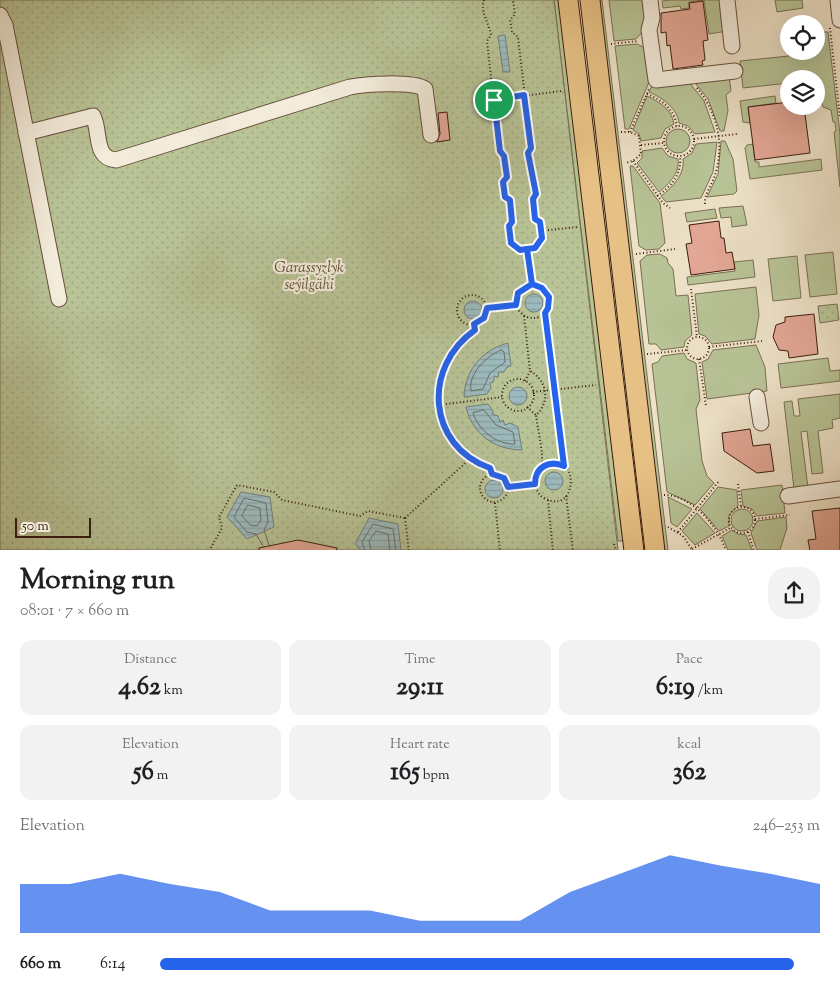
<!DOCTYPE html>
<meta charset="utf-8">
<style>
:root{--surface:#fff;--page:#f2f2f2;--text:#202124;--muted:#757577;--accent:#2563eb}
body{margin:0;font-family:"Sorts Mill Goudy",serif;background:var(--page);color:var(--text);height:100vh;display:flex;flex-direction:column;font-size:19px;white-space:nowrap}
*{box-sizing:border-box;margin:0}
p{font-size:16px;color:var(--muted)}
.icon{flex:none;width:28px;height:28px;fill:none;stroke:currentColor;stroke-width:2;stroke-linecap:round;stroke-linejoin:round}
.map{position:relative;height:550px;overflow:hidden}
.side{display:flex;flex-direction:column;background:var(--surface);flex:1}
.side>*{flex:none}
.buttons{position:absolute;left:780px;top:15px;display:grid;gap:10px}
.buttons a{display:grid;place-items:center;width:45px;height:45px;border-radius:50%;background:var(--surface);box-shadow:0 5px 20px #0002;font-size:25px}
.scale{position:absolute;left:15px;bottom:12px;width:76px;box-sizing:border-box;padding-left:5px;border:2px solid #3c1d0e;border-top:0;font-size:14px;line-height:18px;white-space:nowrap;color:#3c1d0e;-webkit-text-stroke:4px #f3ecdb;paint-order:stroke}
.pin{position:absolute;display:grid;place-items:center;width:42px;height:42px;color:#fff;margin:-21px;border:2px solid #fff;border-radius:50%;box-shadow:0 1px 5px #0007}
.round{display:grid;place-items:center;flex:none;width:52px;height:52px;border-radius:20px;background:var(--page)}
.headline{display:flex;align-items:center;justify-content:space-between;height:85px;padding:0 20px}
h1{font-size:28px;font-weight:700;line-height:38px}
.metrics{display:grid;grid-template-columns:repeat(3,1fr);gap:8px;height:85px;padding:5px 20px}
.metrics div{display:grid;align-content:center;border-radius:12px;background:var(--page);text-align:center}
.metrics b{font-size:25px;font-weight:700}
.metrics small{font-size:14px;font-weight:400}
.metrics p{font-size:14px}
.chart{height:140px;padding:10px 20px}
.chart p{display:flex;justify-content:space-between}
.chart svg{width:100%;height:90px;margin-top:5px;fill:var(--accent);opacity:.7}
ul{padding:0 20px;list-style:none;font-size:16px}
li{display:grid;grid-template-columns:80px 60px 1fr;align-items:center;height:38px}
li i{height:12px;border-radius:6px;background:var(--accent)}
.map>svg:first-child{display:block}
.green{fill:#b8c396;stroke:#7a7052}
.park{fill:url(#park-dots);stroke:#7a7052}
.water{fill:url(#water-rules);stroke:#767c78}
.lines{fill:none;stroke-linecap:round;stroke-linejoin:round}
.shore{stroke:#6c6c66;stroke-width:1}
.building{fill:#e3a795;stroke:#3c1d0e}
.minor-casing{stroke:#684e3c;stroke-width:17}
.major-casing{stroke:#3c1d0e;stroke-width:21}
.path{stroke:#3c1d0e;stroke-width:2;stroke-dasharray:1 2.5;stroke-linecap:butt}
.minor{stroke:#f3ecdb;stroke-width:15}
.major{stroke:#e6c084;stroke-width:19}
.route-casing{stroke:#fff;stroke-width:10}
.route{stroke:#2563eb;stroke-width:6}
.labels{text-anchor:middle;stroke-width:4.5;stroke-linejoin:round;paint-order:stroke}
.park-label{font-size:15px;font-style:italic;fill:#614f37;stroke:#f3ecdb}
</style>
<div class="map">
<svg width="840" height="551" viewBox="0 0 840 551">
<defs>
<pattern id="park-dots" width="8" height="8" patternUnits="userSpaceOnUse" patternTransform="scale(1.25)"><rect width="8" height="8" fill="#b8c396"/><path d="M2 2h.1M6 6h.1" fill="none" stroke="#9fa780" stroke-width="1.8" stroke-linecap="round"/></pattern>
<pattern id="water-rules" width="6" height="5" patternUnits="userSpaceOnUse" patternTransform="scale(1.25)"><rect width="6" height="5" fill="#9cbbbe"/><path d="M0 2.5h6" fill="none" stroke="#87a0a2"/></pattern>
</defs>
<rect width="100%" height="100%" fill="#ede1c7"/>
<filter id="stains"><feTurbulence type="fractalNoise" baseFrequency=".004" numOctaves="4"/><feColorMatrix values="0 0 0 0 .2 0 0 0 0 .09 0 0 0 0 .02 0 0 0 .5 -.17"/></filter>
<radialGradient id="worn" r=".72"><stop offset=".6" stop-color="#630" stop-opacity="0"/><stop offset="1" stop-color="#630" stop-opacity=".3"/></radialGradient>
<g class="green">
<polygon points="554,0 559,0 623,541 618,541"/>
<polygon points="597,0 602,0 668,550 662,550"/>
<polygon points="609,0 643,0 646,20 642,32 636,39 614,41"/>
<polygon points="670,0 723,0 727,31 709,34 704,0 689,2 689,8 681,9 680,6 663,8 662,1"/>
<polygon points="775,0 802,0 803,8 777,12"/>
<polygon points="822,32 828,32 840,134 840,187 834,132 836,131 835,122 833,122 831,110 823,107 816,79 789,79 789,83 743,88 740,61 789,56 788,46 789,51 816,51 816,43 822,39"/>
<polygon points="637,44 645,48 649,82 629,129 625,129 615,46"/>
<polygon points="729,75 731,91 726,95 728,110 724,131 720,131 708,99 692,79"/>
<path d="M 689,82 L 704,101 L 715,132 L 695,134 L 688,126 L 679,123 C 677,108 663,98 649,92 L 653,84 Z"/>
<path d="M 647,96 C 660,102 672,110 674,124 L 665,129 L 661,138 L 641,141 L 639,134 L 633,130 Z"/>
<polygon points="775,96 776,103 748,107 750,123 743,122 740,101"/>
<circle cx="678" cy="141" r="12"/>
<polygon points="721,141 725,141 733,159 737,191 734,194 707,197 718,174"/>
<path d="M 717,142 L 713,172 L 701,198 L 666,202 L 661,196 C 673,187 685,174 683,159 L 692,153 L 696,144 Z"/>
<polygon points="753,144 755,162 759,162 759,167 821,159 822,170 750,179 745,148 747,145"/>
<path d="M 662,148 L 668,156 L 678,159 C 680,173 669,184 659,192 L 637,163 L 642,158 L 642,151 Z"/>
<polygon points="630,166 633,166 660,203 665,243 659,249 646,250 639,246"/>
<polygon points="743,206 747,225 732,227 731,217 721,218 719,208"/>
<polygon points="715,209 717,218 687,222 685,213"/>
<polygon points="833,252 837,294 810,297 805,255"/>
<polygon points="660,254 667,258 668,263 673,269 676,296 688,295 692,335 685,341 684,347 661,350 656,344 649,344 640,261 647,255"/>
<polygon points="797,256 801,298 773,301 768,259"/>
<polygon points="753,260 755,277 688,285 687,277 735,271 734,262"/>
<polygon points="756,287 759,315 755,339 712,344 705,336 699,334 695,294"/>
<polygon points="756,345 765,367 767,391 707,399 702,362 708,359 713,350"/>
<polygon points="684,353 687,359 696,363 700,400 696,409 702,461 707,476 714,483 695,505 667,492 652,364 658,362 662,356"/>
<polygon points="828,358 830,371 840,370 840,381 781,388 778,364"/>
<polygon points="840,394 840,418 832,420 833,428 818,431 823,473 812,474 807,431 801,432 808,488 794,489 784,402 792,401 794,416 800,416 798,399"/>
<polygon points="782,485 785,513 757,516 752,509 743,506 741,490"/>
<polygon points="718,487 737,490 738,506 729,515 729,526 719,531 700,509"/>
<polygon points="668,497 692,509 677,527 671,523"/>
<circle cx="742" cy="520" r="11"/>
<polygon points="697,513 715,533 695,545 682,531"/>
<polygon points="786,517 787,528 780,550 757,550 751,533 757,521"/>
<polygon points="732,530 738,534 746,535 752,550 728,550 722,536"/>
</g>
<g class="park">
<polygon points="0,0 554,0 618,550 0,550"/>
<polygon points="837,304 839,320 820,323 818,306"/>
</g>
<g class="water">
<polygon points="505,35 510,72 503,72 498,36"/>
<circle cx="534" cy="303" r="9"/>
<circle cx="473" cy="310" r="9"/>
<path d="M 508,343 L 511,366 L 507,367 L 504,372 L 499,372 L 498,377 L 494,376 L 494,381 L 490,383 L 491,388 L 487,394 L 464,397 C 465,370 482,350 508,343 Z"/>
<circle cx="518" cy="396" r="9"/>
<path d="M 488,404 L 493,411 L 492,414 L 498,416 L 500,422 L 503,420 L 505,425 L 510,423 L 518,427 L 522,450 C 495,450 472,434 466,407 Z"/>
<circle cx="554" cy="481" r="9"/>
<circle cx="494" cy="489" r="9"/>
<polygon points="241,492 270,497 274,527 247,539 227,517"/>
<polygon points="369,518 398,524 401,550 361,550 355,544"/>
</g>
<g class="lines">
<g class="shore">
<path d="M 501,350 L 504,352 L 505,362 L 490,373 L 483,389 L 471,391 C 468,373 487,356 501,350 Z"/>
<path d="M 484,410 L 496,425 L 513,432 L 515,444 C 497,445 478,430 473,413 Z"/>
<polygon points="248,505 260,508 261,520 257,526 250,525 242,516"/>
<polyline points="263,546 256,534 247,532 234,517 244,498 266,503 268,522 264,530 269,545"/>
<polyline points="365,551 362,542 373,524 393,529 396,551"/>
<polyline points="371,551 369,541 376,531 388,534 390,551"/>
</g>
</g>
<g class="building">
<polygon points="703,1 708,40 703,41 705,60 702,61 703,65 673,69 670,45 667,46 666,32 661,33 661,13 690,9 689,3"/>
<polygon points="789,102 789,106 804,106 810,153 755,160 748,107"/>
<polygon points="447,112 450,140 437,142 440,134 438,113"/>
<polygon points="719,221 721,238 724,238 726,253 732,252 735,269 691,275 686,244 692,243 689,225"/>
<polygon points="814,314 818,354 789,358 788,351 779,350 773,337 776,325 785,322 785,317"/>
<polygon points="750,429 753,446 770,444 774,471 757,473 724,451 722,433"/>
<polygon points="840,508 840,551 810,551 808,540 816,539 812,511"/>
<polygon points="298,540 337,548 336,551 259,551 259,548"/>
</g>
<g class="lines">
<g class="minor-casing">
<g id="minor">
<polyline points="650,0 652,18 649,30 656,80 735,71"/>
<polyline points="727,0 732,46"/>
<polyline points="838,0 840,20"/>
<polyline points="0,15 5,25 59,299"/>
<path d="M 26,133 L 93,116 C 101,131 93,158 116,160 L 350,87 C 365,84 413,81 425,89 L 431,135"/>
<polyline points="757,397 761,423"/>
<polyline points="788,496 840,489"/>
</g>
</g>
<g class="major-casing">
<g id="major">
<polyline points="568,0 634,551"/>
<polyline points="590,0 655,551"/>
</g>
</g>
<g class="path">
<path d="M 484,0 C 480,12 489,23 491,35 L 487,41 L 499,151 L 504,156 L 507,177 L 503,182 L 505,197 L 510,201 L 512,222 L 509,226 L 511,243 L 520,250 L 535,248 L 542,238 L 540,222 L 535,219 L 533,199 L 536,193 L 528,153 L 531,148 L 518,37 L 512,32 L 510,20 L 515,14 L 513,0"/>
<polyline points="830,28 840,118"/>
<polyline points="611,44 638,41"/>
<path d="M 697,88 C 717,112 725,144 715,175 C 712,185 704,194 705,204"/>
<path d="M 647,94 C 662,100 674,109 677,126"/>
<polyline points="494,100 561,91"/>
<circle cx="679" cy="141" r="15"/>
<polyline points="621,132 630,132 639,136 641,154 633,161 625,163"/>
<polyline points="630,132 649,89"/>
<polyline points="694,139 737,134"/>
<polyline points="641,145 663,143"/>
<polyline points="633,161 663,203 670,208"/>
<path d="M 657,196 C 672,186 682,174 680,156"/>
<polyline points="541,231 577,227"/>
<polyline points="527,249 531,284"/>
<polyline points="636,254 675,249"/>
<circle cx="533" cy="301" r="17"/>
<polyline points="691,289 697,337"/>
<circle cx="472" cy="310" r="15"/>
<polyline points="487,308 516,305"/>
<polyline points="545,313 564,466"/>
<path d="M 524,316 L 530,371 C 547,380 551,402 536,415 C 538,431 543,450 542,465 C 541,471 534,475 535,482 C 536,489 538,495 544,498 C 581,518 579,442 542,467"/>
<path d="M 474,324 L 475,330 C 422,365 428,447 490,468 L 491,474"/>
<circle cx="698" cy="348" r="11"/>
<polyline points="709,347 762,341"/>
<polyline points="647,354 687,350"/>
<polyline points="699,359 706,406"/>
<circle cx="518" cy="395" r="16"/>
<polyline points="525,381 530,371"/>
<polyline points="533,392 596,385"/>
<polyline points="439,405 502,397"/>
<polyline points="527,407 536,415"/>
<circle cx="494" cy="488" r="14"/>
<polyline points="738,484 741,507"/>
<polyline points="508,487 535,483"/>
<path d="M 664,495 C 692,495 718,526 726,551"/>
<polyline points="566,496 573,551"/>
<polyline points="548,500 553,551"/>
<polyline points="495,503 500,551"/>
<circle cx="742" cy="520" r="13"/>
<polyline points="405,518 471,458"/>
<polyline points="405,518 409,551"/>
<polyline points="755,519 790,515"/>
<polyline points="668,527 683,536 693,551"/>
<polyline points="678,532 719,481"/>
<polyline points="748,532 754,551"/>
<polyline points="614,544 616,551"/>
<polyline points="692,549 732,527"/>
<polyline points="209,551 222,528 219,517 237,485 274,492 282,500 360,516 368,511 405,518"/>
</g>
<use href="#minor" class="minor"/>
<use href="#major" class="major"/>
</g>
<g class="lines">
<g class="route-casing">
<path id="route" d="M 494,100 L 500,151 L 504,156 L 507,177 L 503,182 L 505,197 L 510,200 L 512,222 L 509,226 L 511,243 L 520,250 L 527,249 L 532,284 L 518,293 L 516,305 L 487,308 L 484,318 L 474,324 L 475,330 C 422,367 427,446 490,468 L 492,474 L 504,478 L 508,487 L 535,484 C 535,466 550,460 564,466 L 545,313 L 548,308 L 549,297 L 542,288 L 532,284 L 527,249 L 535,248 L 542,238 L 540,222 L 535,219 L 533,199 L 536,194 L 528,153 L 531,148 L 524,95 L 494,100"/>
</g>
<use href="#route" class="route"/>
</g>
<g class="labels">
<g class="park-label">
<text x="309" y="272">Garaşsyzlyk<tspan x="309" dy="17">seýilgähi</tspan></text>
</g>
</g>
<rect width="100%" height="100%" filter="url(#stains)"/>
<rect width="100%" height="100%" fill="url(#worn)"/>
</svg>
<div class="buttons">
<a><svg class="icon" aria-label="locate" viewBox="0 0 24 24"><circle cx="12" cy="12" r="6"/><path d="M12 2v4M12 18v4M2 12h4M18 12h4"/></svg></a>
<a><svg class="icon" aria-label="layers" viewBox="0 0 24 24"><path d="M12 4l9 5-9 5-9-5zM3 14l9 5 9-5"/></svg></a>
</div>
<div class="scale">50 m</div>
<div class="pin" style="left:494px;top:100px;background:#1e9e55"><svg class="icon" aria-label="arrive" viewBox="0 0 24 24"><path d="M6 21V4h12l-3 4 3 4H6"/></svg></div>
</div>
<section class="side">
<div class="headline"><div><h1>Morning run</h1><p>08:01 · 7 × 660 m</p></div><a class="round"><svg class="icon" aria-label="share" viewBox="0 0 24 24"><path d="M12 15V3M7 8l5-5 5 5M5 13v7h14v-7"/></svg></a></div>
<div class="metrics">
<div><p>Distance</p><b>4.62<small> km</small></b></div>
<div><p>Time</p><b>29:11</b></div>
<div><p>Pace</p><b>6:19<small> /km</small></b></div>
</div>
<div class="metrics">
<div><p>Elevation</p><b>56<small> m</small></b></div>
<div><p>Heart rate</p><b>165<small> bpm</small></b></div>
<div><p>kcal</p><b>362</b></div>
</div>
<div class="chart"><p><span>Elevation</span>246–253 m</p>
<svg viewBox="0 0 160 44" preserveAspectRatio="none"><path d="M0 44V20L10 20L20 15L30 20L40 24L50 33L60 33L70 33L80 38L90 38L100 38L110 24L120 15L130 6L140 11L150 15L160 20V44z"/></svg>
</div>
<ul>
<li><b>660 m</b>6:14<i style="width:96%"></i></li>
</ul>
</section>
